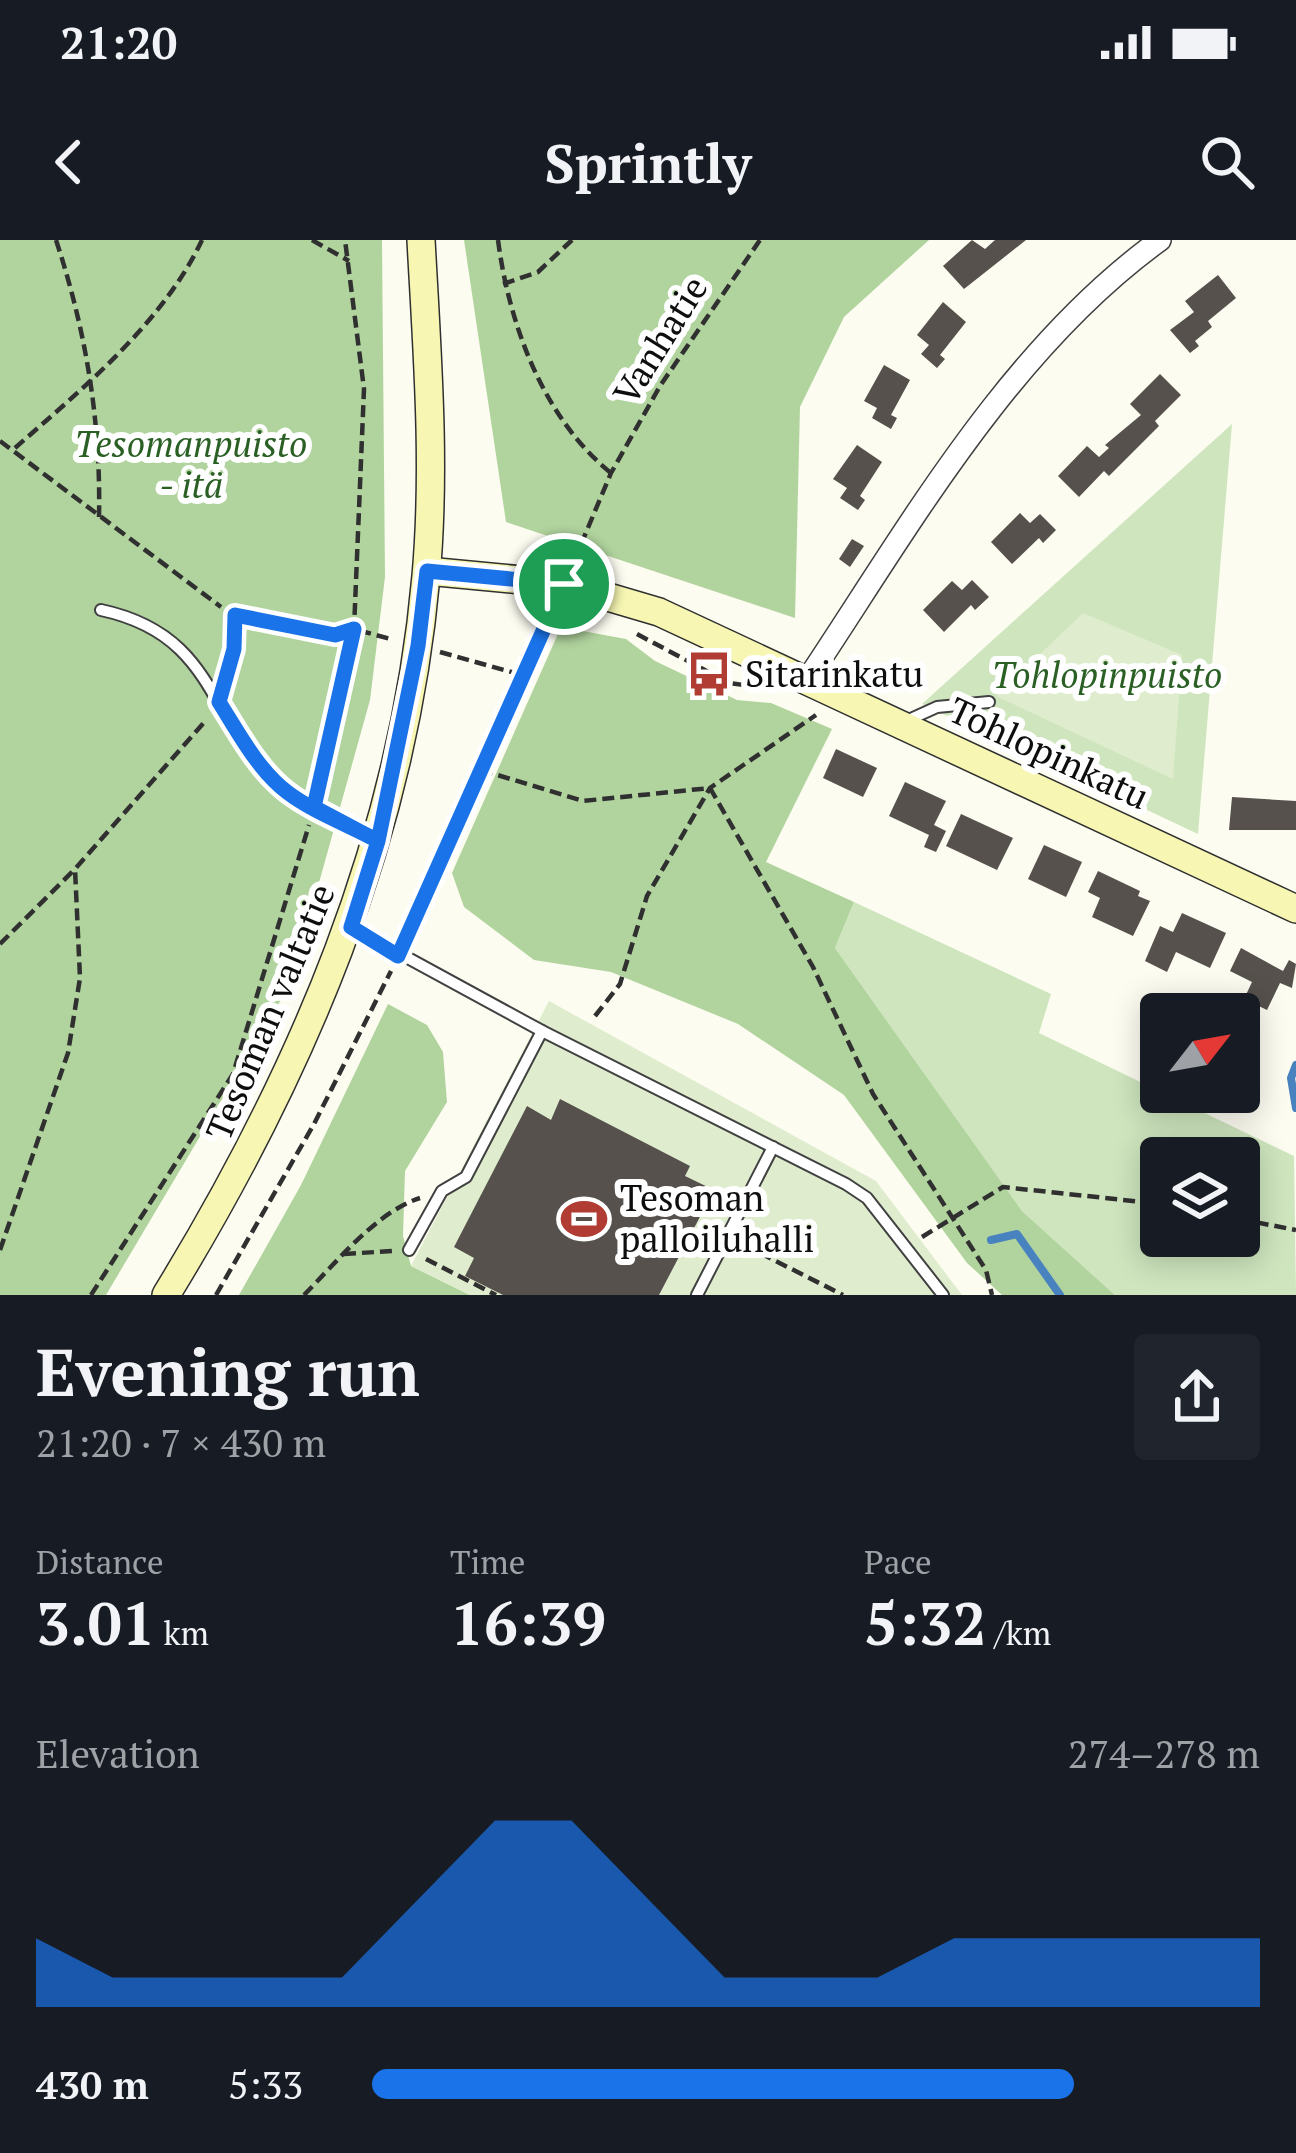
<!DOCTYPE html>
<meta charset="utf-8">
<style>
:root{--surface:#171b24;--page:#20242c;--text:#f1f3f6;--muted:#9ea1a6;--accent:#1a73e8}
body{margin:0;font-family:"PT Serif",serif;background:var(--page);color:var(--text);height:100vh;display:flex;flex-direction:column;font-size:45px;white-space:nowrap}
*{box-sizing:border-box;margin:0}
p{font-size:39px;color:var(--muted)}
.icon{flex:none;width:66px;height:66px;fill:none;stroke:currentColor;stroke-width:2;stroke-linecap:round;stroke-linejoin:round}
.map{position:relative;height:1055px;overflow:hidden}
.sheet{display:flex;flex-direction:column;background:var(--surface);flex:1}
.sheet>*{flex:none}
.needle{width:78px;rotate:59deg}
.fabs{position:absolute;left:1140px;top:753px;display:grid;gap:24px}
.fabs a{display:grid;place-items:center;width:120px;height:120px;border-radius:12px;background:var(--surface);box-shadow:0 6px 30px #0003;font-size:60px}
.pin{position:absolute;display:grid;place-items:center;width:102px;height:102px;color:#fff;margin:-51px;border:6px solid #fff;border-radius:50%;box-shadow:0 3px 12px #0007}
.round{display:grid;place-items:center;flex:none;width:126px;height:126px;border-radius:12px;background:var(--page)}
.overview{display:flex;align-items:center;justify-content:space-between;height:204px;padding:0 36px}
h1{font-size:66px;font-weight:600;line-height:90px}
.figures{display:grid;grid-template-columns:repeat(3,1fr);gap:18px;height:204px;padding:12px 36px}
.figures div{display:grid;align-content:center}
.figures b{font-size:60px;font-weight:600}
.figures small{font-size:33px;font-weight:400}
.figures p{font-size:33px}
.chart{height:336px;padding:24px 36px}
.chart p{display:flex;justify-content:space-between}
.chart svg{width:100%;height:216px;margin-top:12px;fill:var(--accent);opacity:.7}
ul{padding:0 36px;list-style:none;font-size:39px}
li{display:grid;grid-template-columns:192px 144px 1fr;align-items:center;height:90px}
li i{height:30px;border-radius:15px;background:var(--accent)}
.status{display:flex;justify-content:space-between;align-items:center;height:84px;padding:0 60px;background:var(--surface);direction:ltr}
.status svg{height:33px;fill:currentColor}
header{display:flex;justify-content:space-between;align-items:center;height:156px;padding:0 36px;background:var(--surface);font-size:54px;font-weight:600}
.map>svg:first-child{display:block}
.green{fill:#cee5be;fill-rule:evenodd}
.forest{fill:#b1d49e}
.pitch{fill:#dfedce}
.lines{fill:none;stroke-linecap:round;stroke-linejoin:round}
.stream{stroke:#4983bf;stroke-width:8}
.building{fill:#56514c}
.lane-casing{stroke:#414141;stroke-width:14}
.street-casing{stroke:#414141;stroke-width:24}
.secondary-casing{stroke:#303030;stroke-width:30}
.path{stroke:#303030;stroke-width:4.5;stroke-dasharray:12 6;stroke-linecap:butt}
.lane{stroke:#fff;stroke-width:10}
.street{stroke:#fff;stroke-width:21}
.secondary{stroke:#f7f7b3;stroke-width:27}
.route-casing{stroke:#fff;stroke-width:24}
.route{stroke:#1a73e8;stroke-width:15}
.labels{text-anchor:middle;stroke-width:12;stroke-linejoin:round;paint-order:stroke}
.street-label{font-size:36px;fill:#0e0e0e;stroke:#fff}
.park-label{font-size:36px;font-style:italic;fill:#2b6025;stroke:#fff}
.poi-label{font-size:36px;fill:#0e0e0e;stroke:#fff;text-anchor:start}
</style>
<div class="status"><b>21:20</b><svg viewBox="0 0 49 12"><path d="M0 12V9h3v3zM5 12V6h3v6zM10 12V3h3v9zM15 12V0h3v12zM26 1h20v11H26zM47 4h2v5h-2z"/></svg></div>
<header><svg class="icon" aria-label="back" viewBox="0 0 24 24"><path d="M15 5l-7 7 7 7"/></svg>Sprintly<svg class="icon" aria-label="search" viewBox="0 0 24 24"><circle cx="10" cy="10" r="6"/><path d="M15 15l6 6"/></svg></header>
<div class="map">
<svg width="1296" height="1055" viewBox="0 0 1296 1055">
<rect width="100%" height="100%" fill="#fdfcf1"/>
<g class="green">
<polygon points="1232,184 1198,594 922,464"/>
<path d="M 854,662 L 1051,754 L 1039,793 L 1294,916 L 1296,1055 L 1115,1055 L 1022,971 L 835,708 ZM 1161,918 L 1239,918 L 1239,996 L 1161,996 Z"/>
</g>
<g class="forest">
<polygon points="0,0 382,0 385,337 370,460 291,743 106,1055 0,1055"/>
<polygon points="464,0 929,0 844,77 800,167 795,378 506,282"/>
<polygon points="561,387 626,399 655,421 737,460 771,463 832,489 766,622 854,662 835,708 1022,971 1115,1055 1002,1055 967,1023 844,855 738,784 611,732 534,720 464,667 452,633"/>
<polygon points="388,764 427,785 443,812 447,862 405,931 403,996 411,1026 470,1055 239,1055 301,945"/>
</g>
<g class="pitch">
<polygon points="1083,373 1182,415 1173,539 996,456"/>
<polygon points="549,761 876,941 962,1055 470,1055 411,1026"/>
</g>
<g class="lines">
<g class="stream">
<polyline points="1296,825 1291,838 1296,868"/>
<polyline points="991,1000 1017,994 1060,1055"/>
</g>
</g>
<g class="building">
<polygon points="972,0 985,9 995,0 1026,0 964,49 943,26"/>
<polygon points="1218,35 1236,58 1208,81 1212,87 1195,101 1199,106 1190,113 1170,90 1194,72 1185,61"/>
<polygon points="943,62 966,82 940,115 945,119 937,128 921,114 929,105 917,95"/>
<polygon points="884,125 910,140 891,175 897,178 891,189 872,178 877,168 864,161"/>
<polygon points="1160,134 1181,155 1155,181 1159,186 1109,236 1104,231 1079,257 1058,236 1087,206 1099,217 1109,208 1105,205 1141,175 1130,164"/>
<polygon points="857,205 882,222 860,256 865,260 858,270 840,258 847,248 833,239"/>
<polygon points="1020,273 1030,283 1040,274 1056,290 1043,303 1039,298 1012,324 991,302"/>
<polygon points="852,299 864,306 850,327 839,319"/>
<polygon points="972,340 989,357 975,370 971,365 944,392 923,370 952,341 962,350"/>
<polygon points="836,509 877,528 863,557 823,538"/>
<polygon points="905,542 946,561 934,585 946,591 936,612 924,607 929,595 889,576"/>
<polygon points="1232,557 1296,561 1296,590 1229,590"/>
<polygon points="961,574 1013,598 997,630 946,606"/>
<polygon points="1044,605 1082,622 1066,657 1028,639"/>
<polygon points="1098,631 1140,651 1138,656 1150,661 1133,696 1092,677 1100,658 1088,652"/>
<polygon points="1182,673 1226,693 1210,728 1176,712 1167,732 1145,721 1160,686 1173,692"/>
<polygon points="1241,708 1283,731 1289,720 1296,724 1292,748 1280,743 1267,770 1244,759 1252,742 1230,731"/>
<polygon points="560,859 690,926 685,936 714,950 659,1055 503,1055 465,1036 474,1018 454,1007 527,866 551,880"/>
</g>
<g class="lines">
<g class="lane-casing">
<g id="lane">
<path d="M 101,370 C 222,396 206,488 286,551 C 311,571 347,584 376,599"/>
<polyline points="219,462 234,409 235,375"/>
<polyline points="904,482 937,467 989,462"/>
<polyline points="351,687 542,791 846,944 867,958 943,1055"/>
<polyline points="409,1010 442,951 466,937 542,791"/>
<polyline points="697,1055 773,907"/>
</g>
</g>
<g class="street-casing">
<path id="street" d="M 807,440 C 909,287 1008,110 1160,0"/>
</g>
<g class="secondary-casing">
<g id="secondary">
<polyline points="427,331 564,344 659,372 1296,669"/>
<path d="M 166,1055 C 302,833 403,598 426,336 C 436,225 427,111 421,0"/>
</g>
</g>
<g class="path">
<path d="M 56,0 C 86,91 101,181 99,277"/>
<polyline points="312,0 349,21"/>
<path d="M 498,0 C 509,84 543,178 611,233"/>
<polyline points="503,44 538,32 572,0"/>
<polyline points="0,201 221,367"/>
<path d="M 15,208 C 82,149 163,83 202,0"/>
<polyline points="574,321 611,233 660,146 760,0"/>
<polyline points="551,375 575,377"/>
<polyline points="254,379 335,395 354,389 394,400"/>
<polyline points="637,394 729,443 751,446"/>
<polyline points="440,412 522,435"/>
<polyline points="481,530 583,561 710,548 813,727 873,854 986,1030 992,1055"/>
<polyline points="318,551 354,389 364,149 345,0"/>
<polyline points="405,699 552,370"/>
<polyline points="0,704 75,629 207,479"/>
<polyline points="595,776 620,744 647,656 710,548 816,475"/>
<polyline points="1239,979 1296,990"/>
<polyline points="922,997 1003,947 1161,964"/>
<polyline points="744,1005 843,1055"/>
<polyline points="0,1010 68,813 80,738 75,629"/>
<polyline points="344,1014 392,1011"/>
<polyline points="426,1019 496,1055"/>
<polyline points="91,1055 233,834 309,585"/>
<polyline points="216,1055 314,884 391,731"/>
<path d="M 304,1055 C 336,1023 376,972 420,958"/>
</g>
<use href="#lane" class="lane"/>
<use href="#street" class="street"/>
<use href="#secondary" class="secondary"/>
</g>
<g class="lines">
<g class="route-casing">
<path id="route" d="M 564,344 L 427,331 L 418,406 L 378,601 C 349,585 313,572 287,552 C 258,530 238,492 219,462 L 234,409 L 235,375 L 335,395 L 354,389 L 314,567 L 378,601 L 351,687 L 398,716 L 564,344"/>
</g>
<use href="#route" class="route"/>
</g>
<defs>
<g id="bus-bare" transform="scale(3.6)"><path d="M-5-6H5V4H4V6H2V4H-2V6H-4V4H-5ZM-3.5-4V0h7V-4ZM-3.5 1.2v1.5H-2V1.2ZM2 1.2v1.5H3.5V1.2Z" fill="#b03c34" stroke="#fff" stroke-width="2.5" paint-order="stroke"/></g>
<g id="stadium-bare" transform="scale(3.6)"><path d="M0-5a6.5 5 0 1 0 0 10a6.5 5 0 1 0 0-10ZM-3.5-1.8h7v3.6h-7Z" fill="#b03c34" stroke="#fff" stroke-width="2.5" paint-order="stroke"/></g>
</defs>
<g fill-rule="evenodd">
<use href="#bus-bare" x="709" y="434"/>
<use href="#stadium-bare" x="584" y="979"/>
</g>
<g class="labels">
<g class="street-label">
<text transform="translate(660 100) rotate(-58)" y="13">Vanhatie</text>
<text transform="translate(1049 513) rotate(25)" y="13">Tohlopinkatu</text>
<text transform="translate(270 772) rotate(-67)" y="13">Tesoman valtatie</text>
</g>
<g class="park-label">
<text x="191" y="217">Tesomanpuisto<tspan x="191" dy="41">- itä</tspan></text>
<text x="1107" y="448">Tohlopinpuisto</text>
</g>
<g class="poi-label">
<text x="745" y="447">Sitarinkatu</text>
<text x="620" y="971">Tesoman<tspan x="620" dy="41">palloiluhalli</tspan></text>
</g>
</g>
</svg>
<div class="fabs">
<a><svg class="needle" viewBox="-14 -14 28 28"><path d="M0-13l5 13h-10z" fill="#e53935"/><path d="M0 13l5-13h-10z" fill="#9ea1a6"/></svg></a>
<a><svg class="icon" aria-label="layers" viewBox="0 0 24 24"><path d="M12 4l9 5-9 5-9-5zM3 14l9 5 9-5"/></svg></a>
</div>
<div class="pin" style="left:564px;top:344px;background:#1e9e55"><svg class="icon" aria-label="arrive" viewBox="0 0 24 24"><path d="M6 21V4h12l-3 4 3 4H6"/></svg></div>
</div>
<section class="sheet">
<div class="overview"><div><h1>Evening run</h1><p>21:20 · 7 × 430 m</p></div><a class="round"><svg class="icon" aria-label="share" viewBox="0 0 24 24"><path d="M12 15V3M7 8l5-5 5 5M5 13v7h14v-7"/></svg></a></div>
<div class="figures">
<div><p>Distance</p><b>3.01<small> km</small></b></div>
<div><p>Time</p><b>16:39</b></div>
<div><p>Pace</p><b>5:32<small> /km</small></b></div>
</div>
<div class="chart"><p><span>Elevation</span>274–278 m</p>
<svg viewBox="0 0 160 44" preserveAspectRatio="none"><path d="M0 44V30L10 38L20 38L30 38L40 38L50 22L60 6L70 6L80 22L90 38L100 38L110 38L120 30L130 30L140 30L150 30L160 30V44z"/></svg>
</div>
<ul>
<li><b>430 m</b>5:33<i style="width:79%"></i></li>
</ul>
</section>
